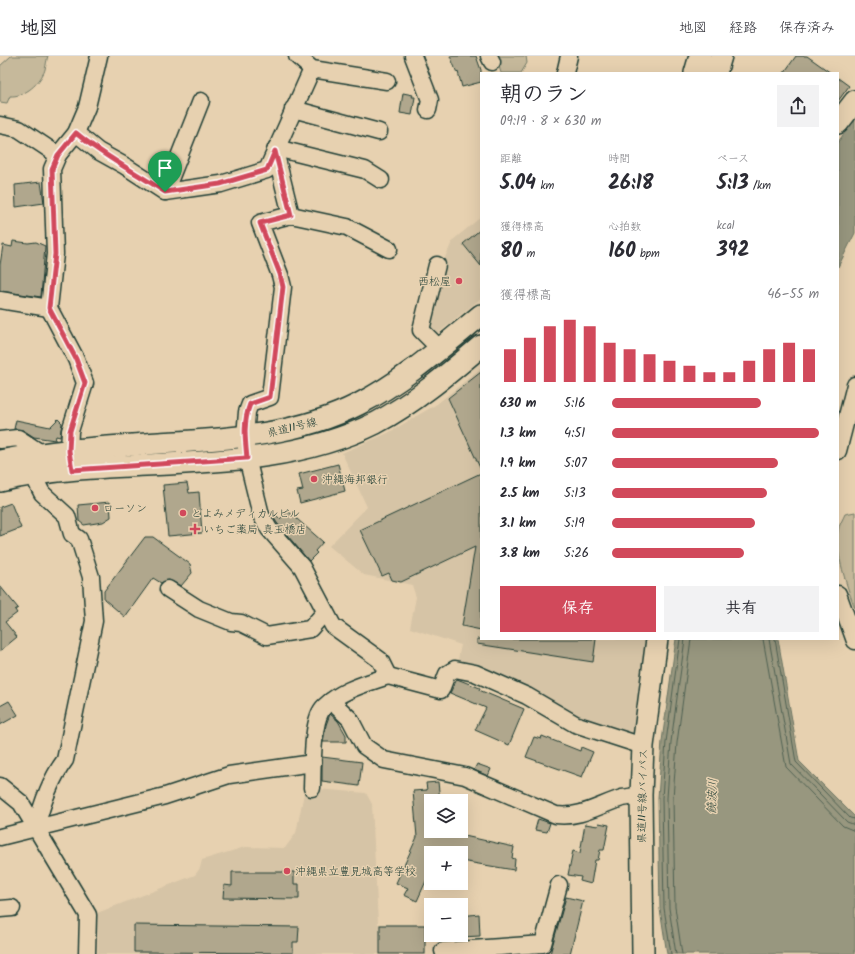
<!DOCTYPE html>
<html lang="ja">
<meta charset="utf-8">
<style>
:root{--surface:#fff;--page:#f2f2f3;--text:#2b2b33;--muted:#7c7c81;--line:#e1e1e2;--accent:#d1495b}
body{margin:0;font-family:Kalam,"Klee One",sans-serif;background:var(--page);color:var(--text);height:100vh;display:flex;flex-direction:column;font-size:15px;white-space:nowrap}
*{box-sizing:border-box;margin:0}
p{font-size:13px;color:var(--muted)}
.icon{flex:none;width:22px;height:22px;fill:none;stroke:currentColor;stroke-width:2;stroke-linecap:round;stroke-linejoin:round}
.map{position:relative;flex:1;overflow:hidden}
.details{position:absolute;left:480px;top:16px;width:359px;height:568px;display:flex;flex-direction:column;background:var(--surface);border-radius:0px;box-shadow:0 4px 16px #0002}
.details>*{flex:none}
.tools{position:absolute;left:424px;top:738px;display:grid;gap:8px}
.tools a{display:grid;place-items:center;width:44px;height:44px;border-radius:0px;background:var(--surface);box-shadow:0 4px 16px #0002;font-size:20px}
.pin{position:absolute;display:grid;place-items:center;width:34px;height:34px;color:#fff;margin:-41px -17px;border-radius:50% 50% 50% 0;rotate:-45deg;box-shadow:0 0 4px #0007}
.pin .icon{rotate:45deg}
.round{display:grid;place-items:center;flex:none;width:42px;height:42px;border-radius:0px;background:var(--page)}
.headline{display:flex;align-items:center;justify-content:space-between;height:68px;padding:0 20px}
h1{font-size:22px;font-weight:700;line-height:30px}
.metrics{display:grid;grid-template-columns:repeat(3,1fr);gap:6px;height:68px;padding:4px 20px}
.metrics div{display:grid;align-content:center}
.metrics b{font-size:20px;font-weight:700}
.metrics small{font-size:11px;font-weight:400}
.metrics p{font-size:11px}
.chart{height:112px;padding:8px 20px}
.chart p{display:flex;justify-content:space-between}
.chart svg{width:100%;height:72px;margin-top:4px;stroke:var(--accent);stroke-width:6}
.button{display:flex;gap:8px;margin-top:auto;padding:8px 20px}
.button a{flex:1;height:46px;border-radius:0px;background:var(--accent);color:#fff;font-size:16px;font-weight:700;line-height:46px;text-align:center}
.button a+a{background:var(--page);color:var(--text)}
ul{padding:0 20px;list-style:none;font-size:13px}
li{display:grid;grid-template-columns:64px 48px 1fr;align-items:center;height:30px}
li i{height:10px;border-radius:5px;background:var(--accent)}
header{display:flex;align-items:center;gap:24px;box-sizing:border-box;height:56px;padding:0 20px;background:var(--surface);border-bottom:1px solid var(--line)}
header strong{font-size:19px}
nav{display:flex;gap:22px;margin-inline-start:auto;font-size:14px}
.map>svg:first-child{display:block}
.built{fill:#d6c4a6}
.green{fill:#c6b99b;stroke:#727b68}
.water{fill:#98977f;stroke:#687361}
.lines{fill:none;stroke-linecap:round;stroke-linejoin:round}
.shore{stroke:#4f6152;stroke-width:1}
.building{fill:#b0a78d;stroke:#1f3d34}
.minor-casing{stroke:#1f3d34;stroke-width:19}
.major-casing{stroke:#1f3d34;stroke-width:24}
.minor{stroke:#e7d1b0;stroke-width:16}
.major{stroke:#e7d1b0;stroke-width:21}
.route-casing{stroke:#fff;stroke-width:8}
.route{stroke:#d1495b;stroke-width:5}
.poi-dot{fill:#d1495b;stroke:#e7d1b0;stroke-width:1.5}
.labels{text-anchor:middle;stroke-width:3;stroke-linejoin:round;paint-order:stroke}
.poi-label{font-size:11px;fill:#1f3d34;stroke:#e7d1b0;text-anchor:start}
.street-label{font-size:11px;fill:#1f3d34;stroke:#e7d1b0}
.water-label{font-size:12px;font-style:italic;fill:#2b463c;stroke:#e7d1b0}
</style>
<header>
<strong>地図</strong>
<nav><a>地図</a><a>経路</a><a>保存済み</a></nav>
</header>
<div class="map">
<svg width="855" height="898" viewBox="0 0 855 898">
<rect width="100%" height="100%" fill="#e7d1b0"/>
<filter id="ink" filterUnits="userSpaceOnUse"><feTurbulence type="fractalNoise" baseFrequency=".025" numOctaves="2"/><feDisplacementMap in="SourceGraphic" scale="8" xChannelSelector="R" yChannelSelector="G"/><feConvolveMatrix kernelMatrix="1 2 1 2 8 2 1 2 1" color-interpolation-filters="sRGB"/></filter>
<g filter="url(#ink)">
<g class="built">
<polygon points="481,161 481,242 437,278 428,273 442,208 453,184"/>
<polygon points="481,312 481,583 645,583 634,683 601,671 598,665 584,667 457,608 461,589 410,572 416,541 412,529 364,519 329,490 367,451 342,397 388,377 437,348"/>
<polygon points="305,732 366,737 372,748 378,868 425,868 426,898 98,898 97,857 195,819 200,812 202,804 245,791 285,792 296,777"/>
</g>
<g class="green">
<path d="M 11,0 L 48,0 C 46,5 46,14 43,18 C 37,30 23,41 10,40 L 7,47 L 0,46 L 0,10 Z"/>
<polygon points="496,0 526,0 527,7 521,17 501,17"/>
<path d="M 855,456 L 855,552 C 848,535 834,492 838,475 C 839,469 843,463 845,458 Z"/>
</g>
<g class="water">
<polygon points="855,62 855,177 838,211 838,86"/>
<polygon points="676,583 778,583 799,705 855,761 855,898 667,898 660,853 658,742 662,685"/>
</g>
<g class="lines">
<g class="shore">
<polyline points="763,583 786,711 843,770 855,775"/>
<polyline points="769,583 791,708 847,766 855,769"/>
<polyline points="775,583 796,706 850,762 855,763"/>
<polyline points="671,898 664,852 662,742 666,686 680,583"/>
<polyline points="676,898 669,852 667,742 671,686 685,583"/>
<polyline points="682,898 675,851 673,742 677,687 691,583"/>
</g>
</g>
<g class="building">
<polygon points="450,0 476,0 481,14 481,26 462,31 458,16 457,17"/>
<polygon points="796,0 807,0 831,17 784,17"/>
<polygon points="838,22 849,30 838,45"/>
<polygon points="403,37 413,39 412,41 415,41 412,59 400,57"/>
<polygon points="41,126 44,147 16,151 15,129"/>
<polygon points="481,173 481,210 463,188"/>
<polygon points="13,185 28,187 36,186 45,190 41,241 0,235 0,209 3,189 12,191"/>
<polygon points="481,316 481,414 448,342"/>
<polygon points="58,363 62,367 60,381 56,380 55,384 34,381 23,374 14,373 16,364 50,371"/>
<polygon points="338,408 345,435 300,447 297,435 303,434 299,418"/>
<polygon points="481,417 481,574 462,570 475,491 401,526 392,524 389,517 382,520 360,474"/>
<polygon points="187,427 189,437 199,436 202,477 168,480 163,429"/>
<polygon points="110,446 111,461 103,466 84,469 79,465 78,449"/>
<polygon points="11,447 21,472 0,480 0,451"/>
<polygon points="288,455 323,486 315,495 317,497 309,505 277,467 272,459 274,457 280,463"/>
<polygon points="145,481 153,481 190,508 192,517 181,530 169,524 161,527 153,522 125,561 104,543 104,535"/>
<polygon points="0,530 18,552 15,554 17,557 5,566 17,581 0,595"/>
<polygon points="477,583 596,583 593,606 477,588"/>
<polygon points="457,623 480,632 479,634 524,653 509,689 475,674 486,652 450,637"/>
<polygon points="9,645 18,659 0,669 0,650"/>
<polygon points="330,658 338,665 346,679 346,686 323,686 326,669"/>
<polygon points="542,680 580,695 581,691 593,696 582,721 526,701 534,681 541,683"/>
<polygon points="322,701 362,706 359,730 322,725"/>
<polygon points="477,708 491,713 488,720 474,714"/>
<polygon points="438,726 440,745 431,745 431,775 442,775 514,791 512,802 515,803 514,814 461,805 461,797 431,797 431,814 417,845 404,839 408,832 396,827 417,781 413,735 427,734 426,727"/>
<polygon points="538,763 550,767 547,776 535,774"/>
<polygon points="599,767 609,769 604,794 600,794 598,804 595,804 591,828 580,825 581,821 568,819 572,799 573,795 580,797 585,768 598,770"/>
<polygon points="232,816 294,816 294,828 299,828 299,843 223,842 224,829 232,830"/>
<polygon points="566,841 583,845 570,898 550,898"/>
<polygon points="479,858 480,880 461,881 461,860"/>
<polygon points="134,869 299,871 298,886 293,886 293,897 134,896"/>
<rect x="380" y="869" width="45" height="29"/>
</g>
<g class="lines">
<g class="minor-casing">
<g id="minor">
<polyline points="297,0 312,13 387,25"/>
<polyline points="413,0 430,44 428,54"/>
<polyline points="489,0 492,6"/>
<polyline points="565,17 569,0"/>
<polyline points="293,53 379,76"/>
<polyline points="0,69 19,73 58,99"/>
<polyline points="76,77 98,95 125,110 165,136 221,128 267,114 312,13"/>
<polyline points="276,92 365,114 381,124"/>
<polyline points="275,95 291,159"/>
<polyline points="165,136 201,45"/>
<polyline points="437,209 421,274 440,293"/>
<polyline points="0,244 49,252"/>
<polyline points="0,384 18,382 41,397"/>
<polyline points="838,395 855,329"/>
<polyline points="70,405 69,395 70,375 85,327 76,303 49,252 55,198 52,113 58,99 76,77 87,51 99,0"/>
<path d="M 33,419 L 42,437 L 67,460 L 72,478 L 79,483 L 91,521 L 94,565 L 65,704 C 50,724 42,747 36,772"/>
<polyline points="168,533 199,553 231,566 241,567 267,580 310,573 325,556"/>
<polyline points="838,538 855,585"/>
<polyline points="388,620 441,634 447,618 455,613 475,617 527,640 575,668 643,690"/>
<path d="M 331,645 L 350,663 L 364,690 L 384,704 L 465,720 L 556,759 C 581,762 599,749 622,742 C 629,741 635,740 641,739"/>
<polyline points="0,730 21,747 88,859 87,898"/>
<path d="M 312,732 C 313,714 311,663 324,651 C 341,634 365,628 388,620 L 380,604 L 333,570 L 302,511 L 269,473 L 261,459 L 247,402 L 245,381 L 247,356 L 250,348 L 270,341 L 283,231 L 280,219 L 260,167 L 291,159 L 347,171 L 389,193"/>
<polyline points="0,781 165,740 229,719 313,707"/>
<polyline points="0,853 12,852"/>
<polyline points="443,895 543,888 559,829"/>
</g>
</g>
<g class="major-casing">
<g id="major">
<polyline points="695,17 700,0"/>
<polyline points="716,17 721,0"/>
<polyline points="838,67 855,45"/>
<path d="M 0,405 C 52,394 106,391 159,387 C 227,383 297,380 359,348 C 404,325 442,291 481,259"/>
<path d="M 0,425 C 123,396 259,425 376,367 C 414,347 448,318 481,290"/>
<polyline points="643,898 641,739 643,690 657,583"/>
</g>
</g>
<use href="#minor" class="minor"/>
<use href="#major" class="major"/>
</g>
</g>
<g class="lines" filter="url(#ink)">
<g class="route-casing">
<path id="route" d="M 76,77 C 103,100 135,116 165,136 L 220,128 L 267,114 L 275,95 L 291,159 L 260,167 L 280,218 L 283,231 L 270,341 L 250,348 C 243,366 245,383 247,402 L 72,414 L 69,395 L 70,375 L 85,327 L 76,303 L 49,252 L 55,198 L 52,113 L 58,99 Z"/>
</g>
<use href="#route" class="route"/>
</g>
<g class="poi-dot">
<circle cx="459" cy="225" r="4"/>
<circle cx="314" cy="423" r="4"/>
<circle cx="95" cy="452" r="4"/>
<circle cx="183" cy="457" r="4"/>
<path d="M193 467h4v4h4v4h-4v4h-4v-4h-4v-4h4z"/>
<circle cx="287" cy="815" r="4"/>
</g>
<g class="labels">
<g class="poi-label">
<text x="451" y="229" text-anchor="end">西松屋</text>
<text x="322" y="427">沖縄海邦銀行</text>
<text x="103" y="456">ローソン</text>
<text x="191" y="461">とよみメディカルビル</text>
<text x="203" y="477">いちご薬局 真玉橋店</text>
<text x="295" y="819">沖縄県立豊見城高等学校</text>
</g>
<g class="street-label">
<text transform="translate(292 371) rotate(-14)" y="4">県道11号線</text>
<text transform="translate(642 740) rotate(-89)" y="4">県道11号線バイパス</text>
</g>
<g class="water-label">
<text transform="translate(712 740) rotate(-88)" y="4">饒波川</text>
</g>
</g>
</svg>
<div class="tools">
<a><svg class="icon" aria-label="layers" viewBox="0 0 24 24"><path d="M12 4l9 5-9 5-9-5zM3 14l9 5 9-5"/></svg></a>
<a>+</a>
<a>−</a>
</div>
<div class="pin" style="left:165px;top:136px;background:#1e9e55"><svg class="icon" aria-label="arrive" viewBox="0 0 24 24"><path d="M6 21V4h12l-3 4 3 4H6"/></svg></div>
<section class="details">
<div class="headline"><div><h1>朝のラン</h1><p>09:19 · 8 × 630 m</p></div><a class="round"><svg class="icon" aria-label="share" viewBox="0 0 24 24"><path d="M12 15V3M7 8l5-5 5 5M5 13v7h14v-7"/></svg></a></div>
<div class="metrics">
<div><p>距離</p><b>5.04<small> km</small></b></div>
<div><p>時間</p><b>26:18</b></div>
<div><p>ペース</p><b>5:13<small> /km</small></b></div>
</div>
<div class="metrics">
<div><p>獲得標高</p><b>80<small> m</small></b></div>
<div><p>心拍数</p><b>160<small> bpm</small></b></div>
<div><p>kcal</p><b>392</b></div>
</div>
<div class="chart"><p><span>獲得標高</span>46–55 m</p>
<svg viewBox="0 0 160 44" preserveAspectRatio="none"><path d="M5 44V24M15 44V17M25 44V10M35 44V6M45 44V10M55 44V20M65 44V24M75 44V27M85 44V31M95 44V34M105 44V38M115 44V38M125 44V31M135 44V24M145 44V20M155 44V24"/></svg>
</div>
<ul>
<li><b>630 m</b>5:16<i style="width:72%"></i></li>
<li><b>1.3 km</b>4:51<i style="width:100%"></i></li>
<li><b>1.9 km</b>5:07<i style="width:80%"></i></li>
<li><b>2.5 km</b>5:13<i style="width:75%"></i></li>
<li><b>3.1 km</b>5:19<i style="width:69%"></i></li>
<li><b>3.8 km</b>5:26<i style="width:64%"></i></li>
</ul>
<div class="button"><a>保存</a><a>共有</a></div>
</section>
</div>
